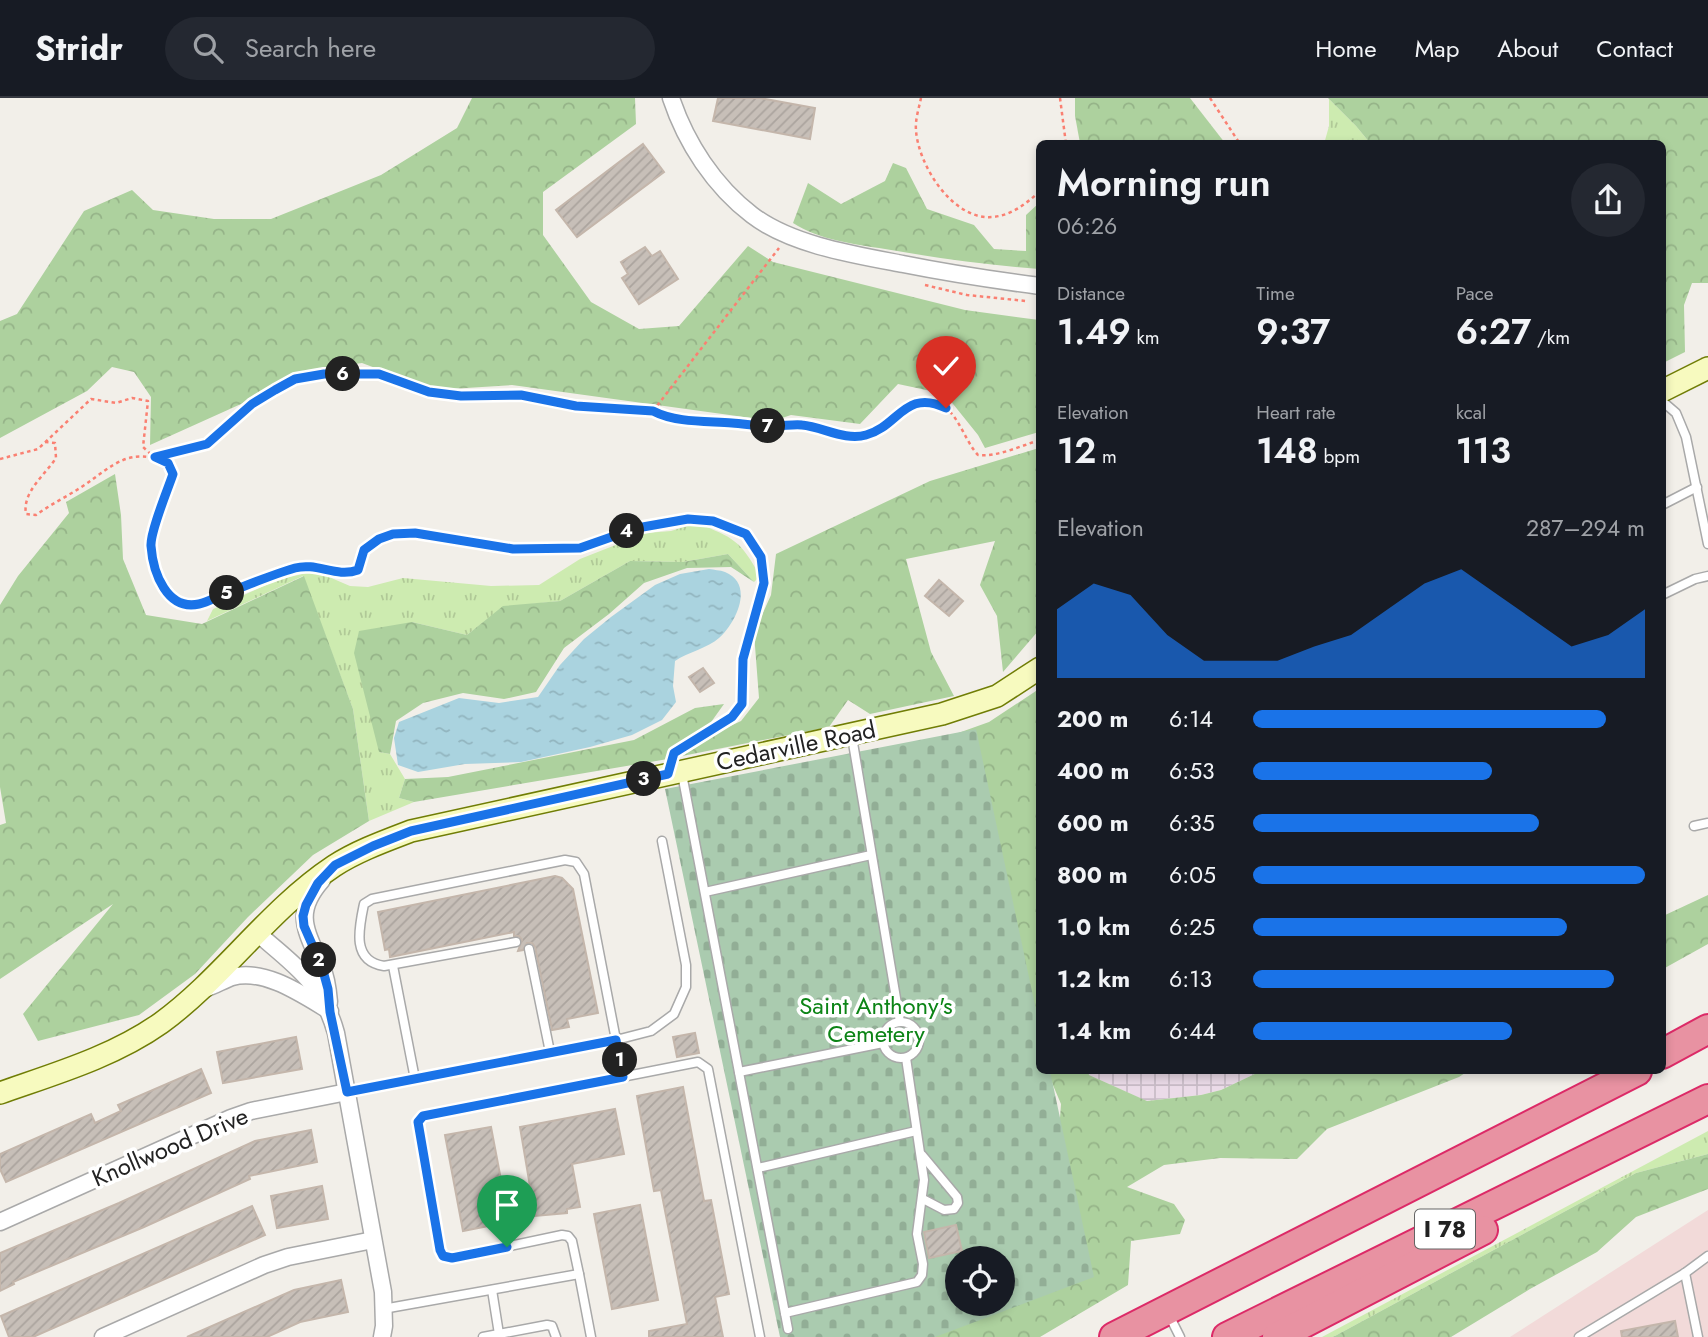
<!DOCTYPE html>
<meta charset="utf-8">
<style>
:root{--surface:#171b24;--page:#242831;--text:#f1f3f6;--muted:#9ea1a6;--line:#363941;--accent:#1a73e8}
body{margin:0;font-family:Jost,sans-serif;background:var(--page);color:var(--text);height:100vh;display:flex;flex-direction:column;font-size:26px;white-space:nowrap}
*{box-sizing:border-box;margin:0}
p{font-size:23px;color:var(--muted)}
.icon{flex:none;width:38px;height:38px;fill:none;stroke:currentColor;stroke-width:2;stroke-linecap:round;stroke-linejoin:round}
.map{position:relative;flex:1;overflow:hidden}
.panel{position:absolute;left:1036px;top:42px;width:630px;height:934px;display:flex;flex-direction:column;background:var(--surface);border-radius:10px;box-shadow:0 4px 10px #0003}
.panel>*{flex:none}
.tools{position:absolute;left:945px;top:1148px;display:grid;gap:14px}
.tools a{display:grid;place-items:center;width:70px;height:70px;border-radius:50%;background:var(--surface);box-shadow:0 4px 10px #0003;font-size:35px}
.pin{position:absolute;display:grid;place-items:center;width:60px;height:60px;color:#fff;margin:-72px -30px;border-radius:50% 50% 50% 0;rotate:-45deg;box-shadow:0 0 7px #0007}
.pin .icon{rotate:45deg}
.km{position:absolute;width:35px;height:35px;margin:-18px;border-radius:50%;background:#222;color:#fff;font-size:19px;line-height:35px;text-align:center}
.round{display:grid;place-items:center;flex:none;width:74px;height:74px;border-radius:37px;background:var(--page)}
.headline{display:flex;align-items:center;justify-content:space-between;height:119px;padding:0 21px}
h1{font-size:38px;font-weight:600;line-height:52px}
.stats{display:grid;grid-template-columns:repeat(3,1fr);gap:10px;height:119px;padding:7px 21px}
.stats div{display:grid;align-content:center}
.stats b{font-size:35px;font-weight:600}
.stats small{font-size:19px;font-weight:400}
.stats p{font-size:19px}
.chart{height:196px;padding:14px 21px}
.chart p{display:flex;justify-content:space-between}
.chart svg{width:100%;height:126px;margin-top:7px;fill:var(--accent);opacity:.7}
ul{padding:0 21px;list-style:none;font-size:23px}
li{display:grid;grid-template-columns:112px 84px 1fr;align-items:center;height:52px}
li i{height:18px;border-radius:9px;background:var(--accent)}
header{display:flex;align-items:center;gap:42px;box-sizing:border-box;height:98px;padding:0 35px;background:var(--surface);border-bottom:2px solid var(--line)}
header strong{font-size:33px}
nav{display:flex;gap:38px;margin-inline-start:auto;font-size:24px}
.search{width:490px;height:63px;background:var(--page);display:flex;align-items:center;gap:18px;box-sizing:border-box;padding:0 24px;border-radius:38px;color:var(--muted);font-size:26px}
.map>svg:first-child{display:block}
.commercial{fill:#f2dad9}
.industrial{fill:url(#industrial-grid)}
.grass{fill:url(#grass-tufts)}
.forest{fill:url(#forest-crowns)}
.cemetery{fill:url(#cemetery-stones);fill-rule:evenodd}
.water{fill:url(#water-ripples)}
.building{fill:url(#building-hatch);stroke:#c4b6ab;stroke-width:2}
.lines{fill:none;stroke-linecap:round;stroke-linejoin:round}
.service-casing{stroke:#a9a9a9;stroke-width:11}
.minor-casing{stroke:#a9a9a9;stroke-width:19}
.secondary-casing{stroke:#707d05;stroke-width:24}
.motorway-casing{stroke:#dc2a67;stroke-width:32}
.path{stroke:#fa8072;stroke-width:2.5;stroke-dasharray:3.5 3.5;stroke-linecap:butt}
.service{stroke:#fff;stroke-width:8}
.minor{stroke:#fff;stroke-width:16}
.secondary{stroke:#f7fabf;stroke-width:21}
.motorway{stroke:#e892a2;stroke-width:28}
.route-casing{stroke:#fff;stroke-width:14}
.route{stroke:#1a73e8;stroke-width:9}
.labels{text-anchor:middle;stroke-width:7;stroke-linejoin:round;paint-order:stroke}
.shield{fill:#fff;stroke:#646464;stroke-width:2}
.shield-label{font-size:23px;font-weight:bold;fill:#222}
.street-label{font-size:24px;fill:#222;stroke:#fff}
.park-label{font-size:24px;fill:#0c8416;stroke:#fff}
</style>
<header>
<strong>Stridr</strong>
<div class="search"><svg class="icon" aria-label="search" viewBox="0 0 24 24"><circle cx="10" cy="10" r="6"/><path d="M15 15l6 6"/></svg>Search here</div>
<nav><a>Home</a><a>Map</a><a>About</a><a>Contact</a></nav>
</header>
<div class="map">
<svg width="1708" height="1239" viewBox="0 0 1708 1239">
<defs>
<pattern id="industrial-grid" width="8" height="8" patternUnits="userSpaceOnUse" patternTransform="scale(1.75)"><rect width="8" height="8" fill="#ebdbe8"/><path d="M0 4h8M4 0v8" fill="none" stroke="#c9bcc7"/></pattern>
<pattern id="grass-tufts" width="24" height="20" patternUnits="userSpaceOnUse" patternTransform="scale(1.75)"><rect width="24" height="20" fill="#cdebb0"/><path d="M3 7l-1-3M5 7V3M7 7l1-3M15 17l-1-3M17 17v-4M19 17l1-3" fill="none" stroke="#b0c997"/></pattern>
<pattern id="forest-crowns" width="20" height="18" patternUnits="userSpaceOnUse" patternTransform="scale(1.75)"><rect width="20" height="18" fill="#add19e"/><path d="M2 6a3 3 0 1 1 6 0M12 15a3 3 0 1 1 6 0" fill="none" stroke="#95b388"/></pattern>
<pattern id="cemetery-stones" width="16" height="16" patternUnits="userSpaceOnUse" patternTransform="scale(1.75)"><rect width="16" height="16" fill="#aacbaf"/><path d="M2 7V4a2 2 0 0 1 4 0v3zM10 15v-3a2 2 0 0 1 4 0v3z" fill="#92ae96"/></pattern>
<pattern id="water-ripples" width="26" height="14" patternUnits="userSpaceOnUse" patternTransform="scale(1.75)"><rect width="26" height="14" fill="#aad3df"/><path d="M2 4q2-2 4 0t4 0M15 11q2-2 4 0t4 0" fill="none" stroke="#92b5bf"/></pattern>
<pattern id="building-hatch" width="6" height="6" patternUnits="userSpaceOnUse" patternTransform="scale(1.75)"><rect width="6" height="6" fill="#c7bfb8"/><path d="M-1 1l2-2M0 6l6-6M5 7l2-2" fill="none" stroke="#aba49e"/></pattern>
</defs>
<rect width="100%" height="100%" fill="#f2efe9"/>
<polygon class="commercial" points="1708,1112 1708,1239 1510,1239"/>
<polygon class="industrial" points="1088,973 1261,973 1221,992 1201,997 1146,1003 1089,977"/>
<g class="grass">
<polygon points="1329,1 1356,28 1370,45 1324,46 1329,28"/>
<path d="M 697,425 C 734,440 740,442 760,478 L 754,484 L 728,456 L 683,464 L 630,463 L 560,503 L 503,509 L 467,537 L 412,524 L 379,654 L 390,656 L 405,681 L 399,700 L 414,704 L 369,723 L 353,611 L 303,478 L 207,523 L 213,511 L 277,482 L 315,473 L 350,488 L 368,489 L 403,480 L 491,488 L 539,487 L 580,461 L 646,435 L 671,433 Z"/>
<polygon points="1708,1033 1708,1056 1636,1075 1333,1239 1322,1239"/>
</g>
<g class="forest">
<polygon points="472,0 635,0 636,26 543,94 543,137 591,204 639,231 679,228 748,148 773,164 965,212 1039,222 1039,334 985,350 978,337 945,296 898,286 860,326 791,317 773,323 512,287 434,292 362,265 295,275 241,306 150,347 151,299 134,274 112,269 87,293 0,340 0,223 17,216 84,113 132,92 153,112 214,121 271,121 381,77 457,30"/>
<polygon points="1075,0 1190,0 1225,45 1080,45 1075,18"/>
<polygon points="1328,0 1708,0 1708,185 1692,185 1684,207 1685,254 1663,265 1662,46 1370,45 1356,28"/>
<path d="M 893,65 L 906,70 L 927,111 L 974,127 L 994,151 L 1026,153 L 1026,117 L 1039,105 L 1039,171 C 987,167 936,160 885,151 C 854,146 819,142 793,125 L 808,85 L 841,106 L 885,83 Z"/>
<polygon points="1039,350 1039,532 1003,574 997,518 980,487 995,443 906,461 931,554 954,598 870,616 848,602 829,629 662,662 414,704 399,700 405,681 448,679 634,642 695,610 724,606 709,627 713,636 741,623 759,600 754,535 771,497 776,456 930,383"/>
<polygon points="115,376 121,417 123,461 146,517 202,526 304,478 353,611 369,723 313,757 248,819 195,876 139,917 38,943 23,916 113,806 0,881 0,727 6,725 0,689 0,507 18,478 69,415 66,404"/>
<polygon points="728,456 754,484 731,469 687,470 644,485 609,516 564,550 536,594 504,601 463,595 423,605 396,623 390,656 379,654 354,555 359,533 412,524 467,537 503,508 560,503 630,463 683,464"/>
<polygon points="1039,591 1039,954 919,649 989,624"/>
<polygon points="1708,797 1708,846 1663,871 1663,818"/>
<polygon points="1047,973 1088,973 1089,977 1147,1003 1201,997 1221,992 1261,973 1468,973 1459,979 1327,1031 1297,1061 1220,1060 1164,1067 1127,1089 1174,1106 1185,1122 1180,1136 1131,1143 1128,1187 1040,1239 891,1239 957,1206 1003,1206 1055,1089 1061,1006"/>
<polygon points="1708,1056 1708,1091 1636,1119 1597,1154 1530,1191 1451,1239 1333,1239 1636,1075"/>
</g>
<path class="cemetery" d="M 976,631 L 1039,926 L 1040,973 L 1050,973 L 1094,1179 L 935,1239 L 780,1239 L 665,691 ZM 957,1160 L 1003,1160 L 1003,1206 L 957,1206 Z"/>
<path class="water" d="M 709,471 C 714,472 720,472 725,474 C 755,486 736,525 719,540 C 708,550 688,554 675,563 L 673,588 L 676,604 L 662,622 L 632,637 L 590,649 L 521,664 L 465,666 L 418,674 L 398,667 L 394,640 L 399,624 L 459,600 L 499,605 L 538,599 L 560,567 L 584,541 L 611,519 L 655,487 L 680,476 Z"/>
<g class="building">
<polygon points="718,0 760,0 815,10 810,41 713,23"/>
<polygon points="643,46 664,74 577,139 556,112"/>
<polygon points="645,149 652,158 660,153 678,181 639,206 622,180 628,176 621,164"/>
<polygon points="939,482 963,503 949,518 925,498"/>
<polygon points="703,570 714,585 700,594 689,579"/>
<polygon points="555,778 562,780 573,791 598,915 567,921 569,929 552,932 535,849 532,845 527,845 523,852 518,853 522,842 519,838 514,838 514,834 390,859 389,851 385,852 378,814"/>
<polygon points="695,935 699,955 677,959 673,939"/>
<polygon points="296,939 302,971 223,985 217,954"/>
<polygon points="201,971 211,995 6,1084 0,1071 0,1056 91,1016 95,1025 121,1013 118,1007"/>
<polygon points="683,989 704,1103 711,1102 729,1196 715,1199 723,1239 649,1239 649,1233 687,1226 661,1092 654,1093 637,998"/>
<polygon points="615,1011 624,1056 572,1066 580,1109 567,1111 567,1115 535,1118 520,1029"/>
<polygon points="491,1029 509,1124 463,1133 445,1037"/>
<polygon points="311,1032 317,1064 249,1078 250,1081 144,1129 13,1184 14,1186 0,1193 0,1155 119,1105 255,1043"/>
<polygon points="322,1088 328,1121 277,1130 271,1098"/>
<polygon points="640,1107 658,1202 612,1211 594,1116"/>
<polygon points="252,1108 265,1137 33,1239 9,1239 1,1218"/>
<polygon points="956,1127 962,1153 929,1160 924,1134"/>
<polygon points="341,1182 348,1214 300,1224 267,1239 187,1239 294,1192"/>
<polygon points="1675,1223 1678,1239 1622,1239 1621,1233"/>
</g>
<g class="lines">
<g class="service-casing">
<g id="service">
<polyline points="1662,303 1676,315 1686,339 1708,446"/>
<polyline points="1662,407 1697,389"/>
<polyline points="358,472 364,452 379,441 393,436 415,435 513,451 580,450 637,430 687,421 713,423 746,436 761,459 764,485 743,561 742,605 732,619 674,655 669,673"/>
<polyline points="1662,497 1695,481 1708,478"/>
<polyline points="852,639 900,924"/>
<polyline points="682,676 788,1231"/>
<polyline points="1694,728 1708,725"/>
<polyline points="705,794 871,757"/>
<path d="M 516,844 L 384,868 C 351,863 359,830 364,806 L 372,801 L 565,762 L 576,764 L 584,776 L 616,942 L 651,933 L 674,916 L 686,889 L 686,867 L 662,743"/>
<polyline points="529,851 550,954"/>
<polyline points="393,868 415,981"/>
<circle cx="901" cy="942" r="18"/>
<polyline points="739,974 883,945"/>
<polyline points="347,994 616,942 623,979"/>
<polyline points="922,1057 957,1099 958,1105 954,1111 944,1112 923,1101"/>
<polyline points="758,1070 916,1033"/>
<polyline points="1685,1175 1698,1239"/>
<polyline points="579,1176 572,1143 568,1138 562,1137 452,1160 443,1158 440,1152 418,1024 423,1018 698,964 708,971 760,1239"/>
<polyline points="492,1192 499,1236"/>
<polyline points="383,1211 579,1176 591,1239"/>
<polyline points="785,1215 917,1184 922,1177 923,1166 917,1136 924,1082 906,960"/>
<polyline points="1169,1217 1180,1239"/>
<polyline points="483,1239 547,1227 552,1228 556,1239"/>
<polyline points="1579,1239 1685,1175 1708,1158"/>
</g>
</g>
<g class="minor-casing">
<g id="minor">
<path d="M 671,0 C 686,45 714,88 752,117 C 791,147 855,157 903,166 C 948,175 994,182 1040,188"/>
<path d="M 322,782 C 293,815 306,832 321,867 C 326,878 328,892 329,904"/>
<path d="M 256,834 C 294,867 322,884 336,935 L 383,1194 L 384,1228 L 382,1239"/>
<path d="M 207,890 C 215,887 224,882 232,879 C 265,870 303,897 330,913"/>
<polyline points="0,1124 231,1020 251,1013 347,994"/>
<polyline points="103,1239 264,1167 288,1159 373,1142"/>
</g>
</g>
<g class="secondary-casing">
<g id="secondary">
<polyline points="1662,293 1708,270"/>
<path d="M 0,995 C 54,976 113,959 161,925 C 224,879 268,812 334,768 C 357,753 385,743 411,733 L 942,616 L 997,598 L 1040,570"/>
</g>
</g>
<g class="motorway-casing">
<g id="motorway">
<polyline points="1662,956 1708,931"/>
<polyline points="1114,1239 1637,973"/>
<polyline points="1227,1239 1708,1001"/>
<polyline points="1277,1239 1483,1132"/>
</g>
</g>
<g class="path">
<path d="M 921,0 C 919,10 915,22 916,32 C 918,67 953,123 993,119 C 1012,117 1026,106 1040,93"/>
<polyline points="1060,0 1066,46"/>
<polyline points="1210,0 1240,46"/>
<polyline points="925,187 967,197 1026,203"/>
<polyline points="653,313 779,150"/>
<path d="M 45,344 L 55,345 L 56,360 C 45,377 22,394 26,416 L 36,417 C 51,406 68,398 83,388 C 114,367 129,348 168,365 L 173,376 L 151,446 L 160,479 L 168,497 L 180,506 L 198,506 L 297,469 L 322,469 L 335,475 L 350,475"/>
<path d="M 155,359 L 174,352 L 207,346 L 252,306 L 275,291 L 295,281 L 324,276 L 378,277 L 429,294 L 461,298 L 521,297 L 576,308 L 653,313 C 676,325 706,323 732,325 C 746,326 760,329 775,328 C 783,328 793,326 801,327 C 822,328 843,342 865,338 C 889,332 906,296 935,304 C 958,311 963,341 978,357 C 998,359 1020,348 1040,342"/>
<polyline points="0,361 38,351 91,301 116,305 132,300 148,303 143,349 154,359"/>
</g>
<use href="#service" class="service"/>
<use href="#minor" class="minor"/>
<use href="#secondary" class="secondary"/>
<use href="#motorway" class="motorway"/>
</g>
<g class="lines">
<g class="route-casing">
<path id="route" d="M 507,1149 L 452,1160 L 443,1158 L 440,1152 L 418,1024 L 423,1018 L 623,979 L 616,942 L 347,994 L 330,914 L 328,891 L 322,869 L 304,828 L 303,818 L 306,807 L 318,785 L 335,767 L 373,748 L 411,733 L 668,676 L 674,655 L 732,619 L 742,606 L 743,561 L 764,485 L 761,459 L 746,436 L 713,423 L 688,421 L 637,430 L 580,450 L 513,451 L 415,435 L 393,436 L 379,441 L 364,452 L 358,472 C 336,480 317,464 295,470 C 271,477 248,487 224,496 C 216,499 208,504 199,506 C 167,513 153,475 151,448 C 150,434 168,391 173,376 L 168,365 L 155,359 L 207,346 L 252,306 L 275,292 L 295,281 L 324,276 L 379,276 L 429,294 L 461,298 L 521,297 L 576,308 L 653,313 C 676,325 707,323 732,325 C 747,326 761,329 775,328 C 784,328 794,326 802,327 C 823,329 845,343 866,337 C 898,329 905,290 946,310"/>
</g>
<use href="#route" class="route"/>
</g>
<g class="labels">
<rect class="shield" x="1415" y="1111.5" width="60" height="39" rx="5"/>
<g class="shield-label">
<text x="1445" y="1139">I 78</text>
</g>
<g class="street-label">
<text transform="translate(796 648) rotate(-12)" y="8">Cedarville Road</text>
<text transform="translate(170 1049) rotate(-23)" y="8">Knollwood Drive</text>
</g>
<g class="park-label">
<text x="876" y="916">Saint Anthony's<tspan x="876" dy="28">Cemetery</tspan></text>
</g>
</g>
</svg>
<div class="tools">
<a><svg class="icon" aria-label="locate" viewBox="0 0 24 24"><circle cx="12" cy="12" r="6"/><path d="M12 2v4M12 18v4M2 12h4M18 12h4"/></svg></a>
</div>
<div class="pin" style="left:507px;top:1149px;background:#1e9e55"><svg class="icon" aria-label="arrive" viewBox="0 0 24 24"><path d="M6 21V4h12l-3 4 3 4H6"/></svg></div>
<div class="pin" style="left:946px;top:310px;background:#d93025"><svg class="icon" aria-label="check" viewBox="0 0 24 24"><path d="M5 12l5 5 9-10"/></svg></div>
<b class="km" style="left:620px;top:962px">1</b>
<b class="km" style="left:319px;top:862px">2</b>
<b class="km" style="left:644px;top:681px">3</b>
<b class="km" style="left:627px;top:433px">4</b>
<b class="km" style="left:227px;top:495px">5</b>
<b class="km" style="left:343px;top:276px">6</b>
<b class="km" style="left:768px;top:328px">7</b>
<section class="panel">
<div class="headline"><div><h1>Morning run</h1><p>06:26</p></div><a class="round"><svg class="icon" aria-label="share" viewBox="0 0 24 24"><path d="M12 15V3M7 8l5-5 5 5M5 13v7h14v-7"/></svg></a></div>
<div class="stats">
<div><p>Distance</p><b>1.49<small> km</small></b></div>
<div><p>Time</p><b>9:37</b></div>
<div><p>Pace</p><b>6:27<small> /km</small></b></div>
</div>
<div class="stats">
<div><p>Elevation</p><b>12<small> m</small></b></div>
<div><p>Heart rate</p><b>148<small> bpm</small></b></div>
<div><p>kcal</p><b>113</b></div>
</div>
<div class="chart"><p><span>Elevation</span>287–294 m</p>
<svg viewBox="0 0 160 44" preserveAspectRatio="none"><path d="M0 44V20L10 11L20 15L30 29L40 38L50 38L60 38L70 33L80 29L90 20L100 11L110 6L120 15L130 24L140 33L150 29L160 20V44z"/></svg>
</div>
<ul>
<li><b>200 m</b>6:14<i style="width:90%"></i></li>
<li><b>400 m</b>6:53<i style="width:61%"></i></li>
<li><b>600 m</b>6:35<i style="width:73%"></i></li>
<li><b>800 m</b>6:05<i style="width:100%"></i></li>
<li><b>1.0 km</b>6:25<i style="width:80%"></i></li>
<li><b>1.2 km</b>6:13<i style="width:92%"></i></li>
<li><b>1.4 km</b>6:44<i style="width:66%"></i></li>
</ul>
</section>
</div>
